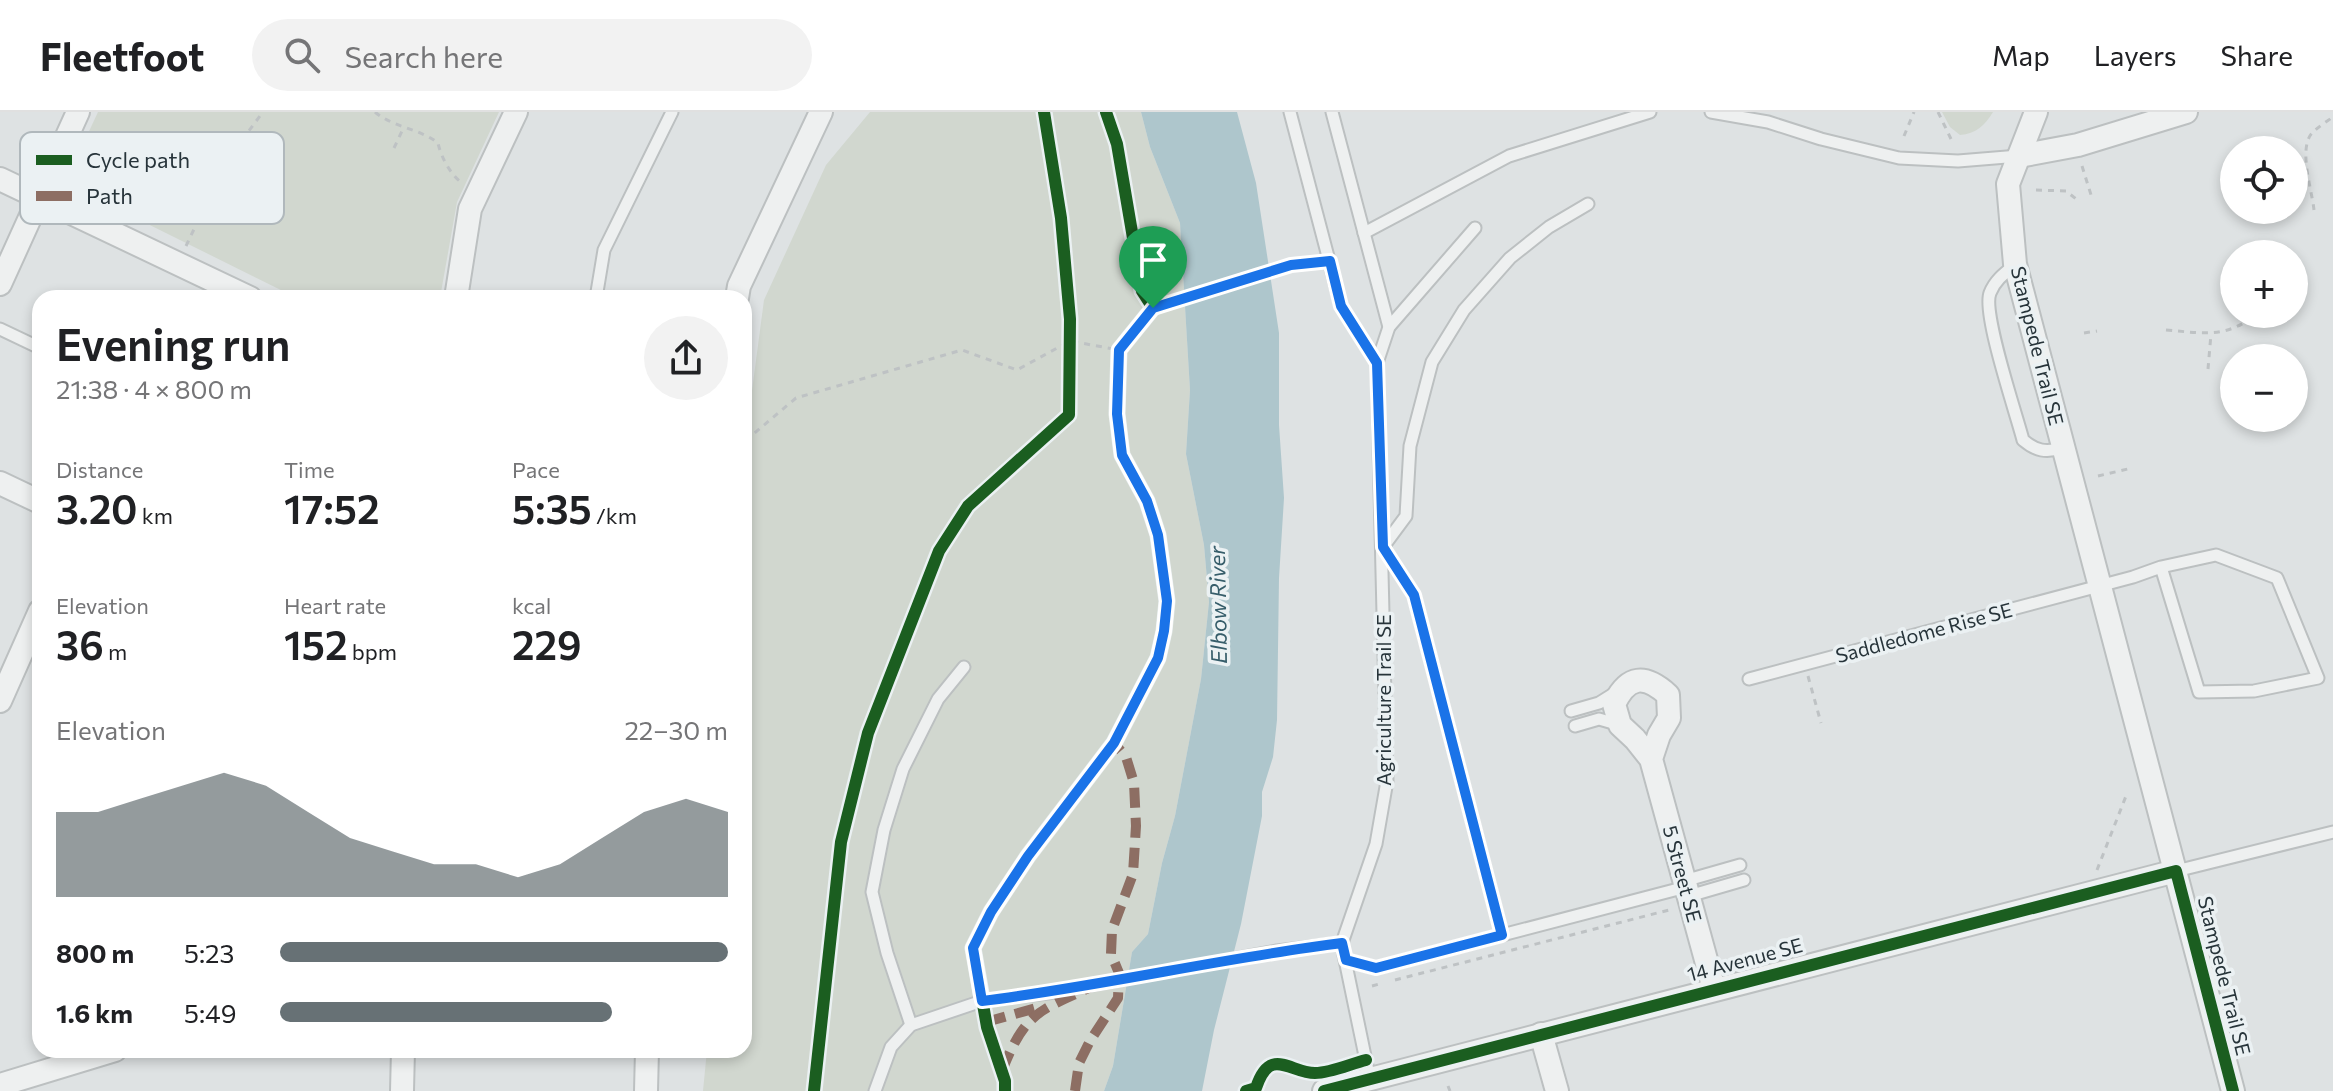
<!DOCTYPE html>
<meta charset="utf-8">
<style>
:root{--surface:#fff;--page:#f2f2f2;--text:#202124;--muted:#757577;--line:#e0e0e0;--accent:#677175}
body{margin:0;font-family:Commissioner,sans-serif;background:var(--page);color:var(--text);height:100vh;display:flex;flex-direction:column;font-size:30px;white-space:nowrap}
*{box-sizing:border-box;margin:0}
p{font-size:26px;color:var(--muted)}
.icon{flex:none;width:44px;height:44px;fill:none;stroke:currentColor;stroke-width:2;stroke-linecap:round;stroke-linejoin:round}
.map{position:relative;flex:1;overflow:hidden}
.details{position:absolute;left:32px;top:178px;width:720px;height:768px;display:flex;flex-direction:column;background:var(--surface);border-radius:24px;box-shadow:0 4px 12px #0003}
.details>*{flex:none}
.fabs{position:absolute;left:2220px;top:24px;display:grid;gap:16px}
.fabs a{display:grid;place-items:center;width:88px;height:88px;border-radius:50%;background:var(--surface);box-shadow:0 4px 12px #0003;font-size:40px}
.pin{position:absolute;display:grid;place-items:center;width:68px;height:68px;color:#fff;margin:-82px -34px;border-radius:50% 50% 50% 0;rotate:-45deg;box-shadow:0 0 8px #0007}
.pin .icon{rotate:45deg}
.round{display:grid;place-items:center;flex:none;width:84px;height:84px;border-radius:42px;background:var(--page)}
.headline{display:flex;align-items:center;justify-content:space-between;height:136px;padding:0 24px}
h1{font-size:44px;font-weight:600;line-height:60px}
.figures{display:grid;grid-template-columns:repeat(3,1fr);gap:12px;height:136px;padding:8px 24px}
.figures div{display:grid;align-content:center}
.figures b{font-size:40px;font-weight:600}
.figures small{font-size:22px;font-weight:400}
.figures p{font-size:22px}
.chart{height:224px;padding:16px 24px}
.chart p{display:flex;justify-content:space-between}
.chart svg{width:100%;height:144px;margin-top:8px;fill:var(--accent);opacity:.7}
ul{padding:0 24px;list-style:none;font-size:26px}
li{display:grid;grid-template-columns:128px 96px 1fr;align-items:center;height:60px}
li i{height:20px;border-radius:10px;background:var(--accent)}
header{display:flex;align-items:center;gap:48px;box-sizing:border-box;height:112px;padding:0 40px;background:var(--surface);border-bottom:2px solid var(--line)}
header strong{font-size:38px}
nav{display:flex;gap:44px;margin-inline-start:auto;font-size:28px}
.search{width:560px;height:72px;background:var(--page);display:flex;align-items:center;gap:20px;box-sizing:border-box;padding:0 28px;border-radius:44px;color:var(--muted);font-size:30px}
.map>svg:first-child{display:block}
.green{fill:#d1d7cf}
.water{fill:#aec6cc}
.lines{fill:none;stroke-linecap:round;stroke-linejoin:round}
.lane-casing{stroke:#bcc0c1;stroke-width:15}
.street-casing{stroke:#bcc0c1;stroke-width:26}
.path{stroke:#bec2c4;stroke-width:3;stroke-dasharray:6 6;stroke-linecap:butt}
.lane{stroke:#eef0f0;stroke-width:11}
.street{stroke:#eef0f0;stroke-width:22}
.quiet{stroke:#8d6e63;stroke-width:10;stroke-dasharray:20 10;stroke-linecap:butt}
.cycleway-casing{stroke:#ebf1f3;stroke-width:17}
.cycleway{stroke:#1b5e20;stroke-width:12}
.route-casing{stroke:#fff;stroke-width:16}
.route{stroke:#1a73e8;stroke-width:10}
.labels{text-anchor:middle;stroke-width:7;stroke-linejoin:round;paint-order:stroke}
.street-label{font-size:20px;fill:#27343a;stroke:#ebf1f3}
.water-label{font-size:22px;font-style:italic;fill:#365d6a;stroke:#ebf1f3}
.key{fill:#ebf1f3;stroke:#b0b8bc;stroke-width:2}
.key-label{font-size:22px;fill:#27343a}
</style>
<header>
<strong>Fleetfoot</strong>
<div class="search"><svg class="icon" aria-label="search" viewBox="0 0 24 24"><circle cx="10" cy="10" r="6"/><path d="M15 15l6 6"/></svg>Search here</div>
<nav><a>Map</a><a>Layers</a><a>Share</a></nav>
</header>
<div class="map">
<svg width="2333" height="979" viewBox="0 0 2333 979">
<rect width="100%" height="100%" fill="#dee2e3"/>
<g class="green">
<polygon points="98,0 499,0 457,90 440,186 297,186 65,71"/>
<polygon points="870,0 1141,0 1150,35 1180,111 1190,278 1186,342 1204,433 1209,490 1201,567 1175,704 1162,751 1148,822 1132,840 1113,954 1104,979 703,979 707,938 744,938 744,339 764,188 826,53"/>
<path d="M 1942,0 L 1993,0 C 1985,13 1976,22 1960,23 L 1950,15 Z"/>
</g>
<polygon class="water" points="1141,0 1237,0 1256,71 1279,221 1279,313 1284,386 1279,466 1277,608 1273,645 1262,680 1262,704 1241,812 1214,918 1202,979 1104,979 1113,954 1132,840 1148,822 1162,751 1175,704 1201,567 1209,490 1204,433 1186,342 1190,278 1180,111 1150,35"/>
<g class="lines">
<g class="lane-casing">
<g id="lane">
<polyline points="1290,0 1341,194 1377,251"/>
<polyline points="1332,0 1389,215"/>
<polyline points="1711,0 1768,10 1821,27 1899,46 1958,49 2019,44"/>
<polyline points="1364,121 1509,44 1650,0"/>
<path d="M 2015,153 C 2005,161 1995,168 1990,181 C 1982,201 2016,301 2023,328 C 2036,339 2046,341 2062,336"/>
<polyline points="596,186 604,138 672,0"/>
<polyline points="0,217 40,236"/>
<polyline points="1749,567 2133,465 2161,455 2199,580 2254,579 2318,566 2277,466 2216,443 2161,455"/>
<polyline points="1571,599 1599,591 1615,581"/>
<polyline points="1575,614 1599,607 1620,613"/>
<polyline points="2176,759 2333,720"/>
<polyline points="1684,769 1740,753"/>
<polyline points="1689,784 1744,768"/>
<polyline points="1502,823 1414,483 1383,435 1406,404 1410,334 1432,250 1464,198 1510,146 1549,115 1588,92"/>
<polyline points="1344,843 1370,968"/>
<polyline points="1346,848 1376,856 1686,775"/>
<polyline points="911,913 887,841 872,780 884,718 903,657 938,587 964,555"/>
<polyline points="875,979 891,935 911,913 982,889 1048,881 1277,839 1342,831 1376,732 1387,669 1377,251 1389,215 1475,116"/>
</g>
</g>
<g class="street-casing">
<g id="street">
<polyline points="2036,0 2008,72 2015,152 2233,979"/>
<polyline points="2019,44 2078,33 2186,0"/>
<polyline points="0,67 250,186"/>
<polyline points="0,172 78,0"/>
<polyline points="456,186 470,97 516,0"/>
<polyline points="737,186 739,174 821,0"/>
<polyline points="0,371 40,390"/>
<polyline points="0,589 40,499"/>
<path d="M 1651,647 L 1659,623 L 1669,606 L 1668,583 C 1645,562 1628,563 1614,592 L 1620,613 L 1635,627 L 1651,647 L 1714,877"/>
<polyline points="1541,922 1557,979"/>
<polyline points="0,973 115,938"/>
<polyline points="402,979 403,938"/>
<polyline points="646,979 647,938"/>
<polyline points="1324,979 2176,759"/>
</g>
</g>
<g class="path">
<path d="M 375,0 C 394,16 419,16 438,31 C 441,45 450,62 462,71"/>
<polyline points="1938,0 1951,27"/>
<polyline points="1904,24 1914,0"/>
<polyline points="394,36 403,17"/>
<polyline points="2082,54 2092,86"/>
<polyline points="2036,78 2066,79 2080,90"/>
<path d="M 2314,98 C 2312,78 2298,37 2312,21 C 2318,15 2326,10 2333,5"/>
<polyline points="186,134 227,48 263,0"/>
<polyline points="1153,196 1291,153 1314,151"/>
<path d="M 2166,218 C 2204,221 2225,227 2257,202"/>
<polyline points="2084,221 2097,219"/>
<polyline points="2208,257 2211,222"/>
<polyline points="744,324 751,324 796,286 962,238 1017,258 1070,229 1119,238"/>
<polyline points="744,344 747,324"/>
<polyline points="2098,364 2132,356"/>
<polyline points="1808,564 1821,611"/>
<polyline points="2097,758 2126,684"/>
<polyline points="1395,868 1669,798"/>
<polyline points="1372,874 1383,871"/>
<polyline points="154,944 159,942"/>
<polyline points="1448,974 1450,979"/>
</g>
<use href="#lane" class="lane"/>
<use href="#street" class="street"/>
<g class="quiet">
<polyline points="986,910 1040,895"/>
<path d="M 1002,959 C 1027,895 1042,899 1099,871"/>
<polyline points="1075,979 1079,951 1090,929 1118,886 1119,861 1111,842 1112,818 1133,762 1136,714 1134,671 1126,645 1114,631"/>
</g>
<g class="cycleway-casing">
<g id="cycleway">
<polyline points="814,979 841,730 868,621 939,439 968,394 1069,303 1070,207 1061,106 1044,0"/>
<polyline points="1005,979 1005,969 987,915 973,836 991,800 1028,744 1114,631 1158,546 1164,519 1167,489 1158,423 1147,389 1122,343 1117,302 1119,238 1153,196 1142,179 1117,32 1106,0"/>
<path d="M 1246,979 L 1256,976 C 1270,933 1290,961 1315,961 C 1331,961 1350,952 1366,948"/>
<polyline points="1324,979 2176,759 2233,979"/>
</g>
</g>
<use href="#cycleway" class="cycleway"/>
</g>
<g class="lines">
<g class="route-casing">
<path id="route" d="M 1330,149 L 1341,194 L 1377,251 L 1383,435 L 1414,483 L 1502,823 L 1376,856 L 1346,848 L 1342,831 C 1222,846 1103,874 982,889 L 973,836 L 991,800 L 1028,744 L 1114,631 L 1158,546 L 1164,519 L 1167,489 L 1158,423 L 1147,389 L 1122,343 L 1117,302 L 1119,238 L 1153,196 L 1291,153 Z"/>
</g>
<use href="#route" class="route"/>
</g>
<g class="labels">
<g class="street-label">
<text transform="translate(2037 234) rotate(76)" y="7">Stampede Trail SE</text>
<text transform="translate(1924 521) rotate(-15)" y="7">Saddledome Rise SE</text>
<text transform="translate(1384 588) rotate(-90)" y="7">Agriculture Trail SE</text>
<text transform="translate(1682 762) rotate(75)" y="7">5 Street SE</text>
<text transform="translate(1745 848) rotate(-15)" y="7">14 Avenue SE</text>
<text transform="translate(2224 864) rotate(76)" y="7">Stampede Trail SE</text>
</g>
<g class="water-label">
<text transform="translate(1218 493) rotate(-91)" y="8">Elbow River</text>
</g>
</g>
<rect x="20" y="20" width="264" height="92" rx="12" class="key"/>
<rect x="36" y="43" width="36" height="10" fill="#1b5e20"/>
<rect x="36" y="79" width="36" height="10" fill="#8d6e63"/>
<g class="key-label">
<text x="86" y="56">Cycle path</text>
<text x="86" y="92">Path</text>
</g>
</svg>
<div class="fabs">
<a><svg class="icon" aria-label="locate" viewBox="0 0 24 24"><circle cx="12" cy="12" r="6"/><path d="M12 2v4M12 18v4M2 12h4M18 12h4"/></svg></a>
<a>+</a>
<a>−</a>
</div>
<div class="pin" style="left:1153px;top:196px;background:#1e9e55"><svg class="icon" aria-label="arrive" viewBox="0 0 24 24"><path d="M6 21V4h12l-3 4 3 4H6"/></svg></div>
<section class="details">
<div class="headline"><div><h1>Evening run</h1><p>21:38 · 4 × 800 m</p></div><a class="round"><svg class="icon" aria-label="share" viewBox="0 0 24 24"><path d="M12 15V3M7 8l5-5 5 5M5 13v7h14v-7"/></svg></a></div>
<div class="figures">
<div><p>Distance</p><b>3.20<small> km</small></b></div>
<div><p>Time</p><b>17:52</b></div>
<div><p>Pace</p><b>5:35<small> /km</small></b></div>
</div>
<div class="figures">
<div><p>Elevation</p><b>36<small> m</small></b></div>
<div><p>Heart rate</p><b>152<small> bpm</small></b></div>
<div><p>kcal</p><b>229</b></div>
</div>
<div class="chart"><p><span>Elevation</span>22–30 m</p>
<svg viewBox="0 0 160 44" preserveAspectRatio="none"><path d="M0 44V18L10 18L20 14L30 10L40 6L50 10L60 18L70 26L80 30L90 34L100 34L110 38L120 34L130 26L140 18L150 14L160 18V44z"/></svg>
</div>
<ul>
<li><b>800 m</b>5:23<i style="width:100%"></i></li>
<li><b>1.6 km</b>5:49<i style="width:74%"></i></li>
</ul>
</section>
</div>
